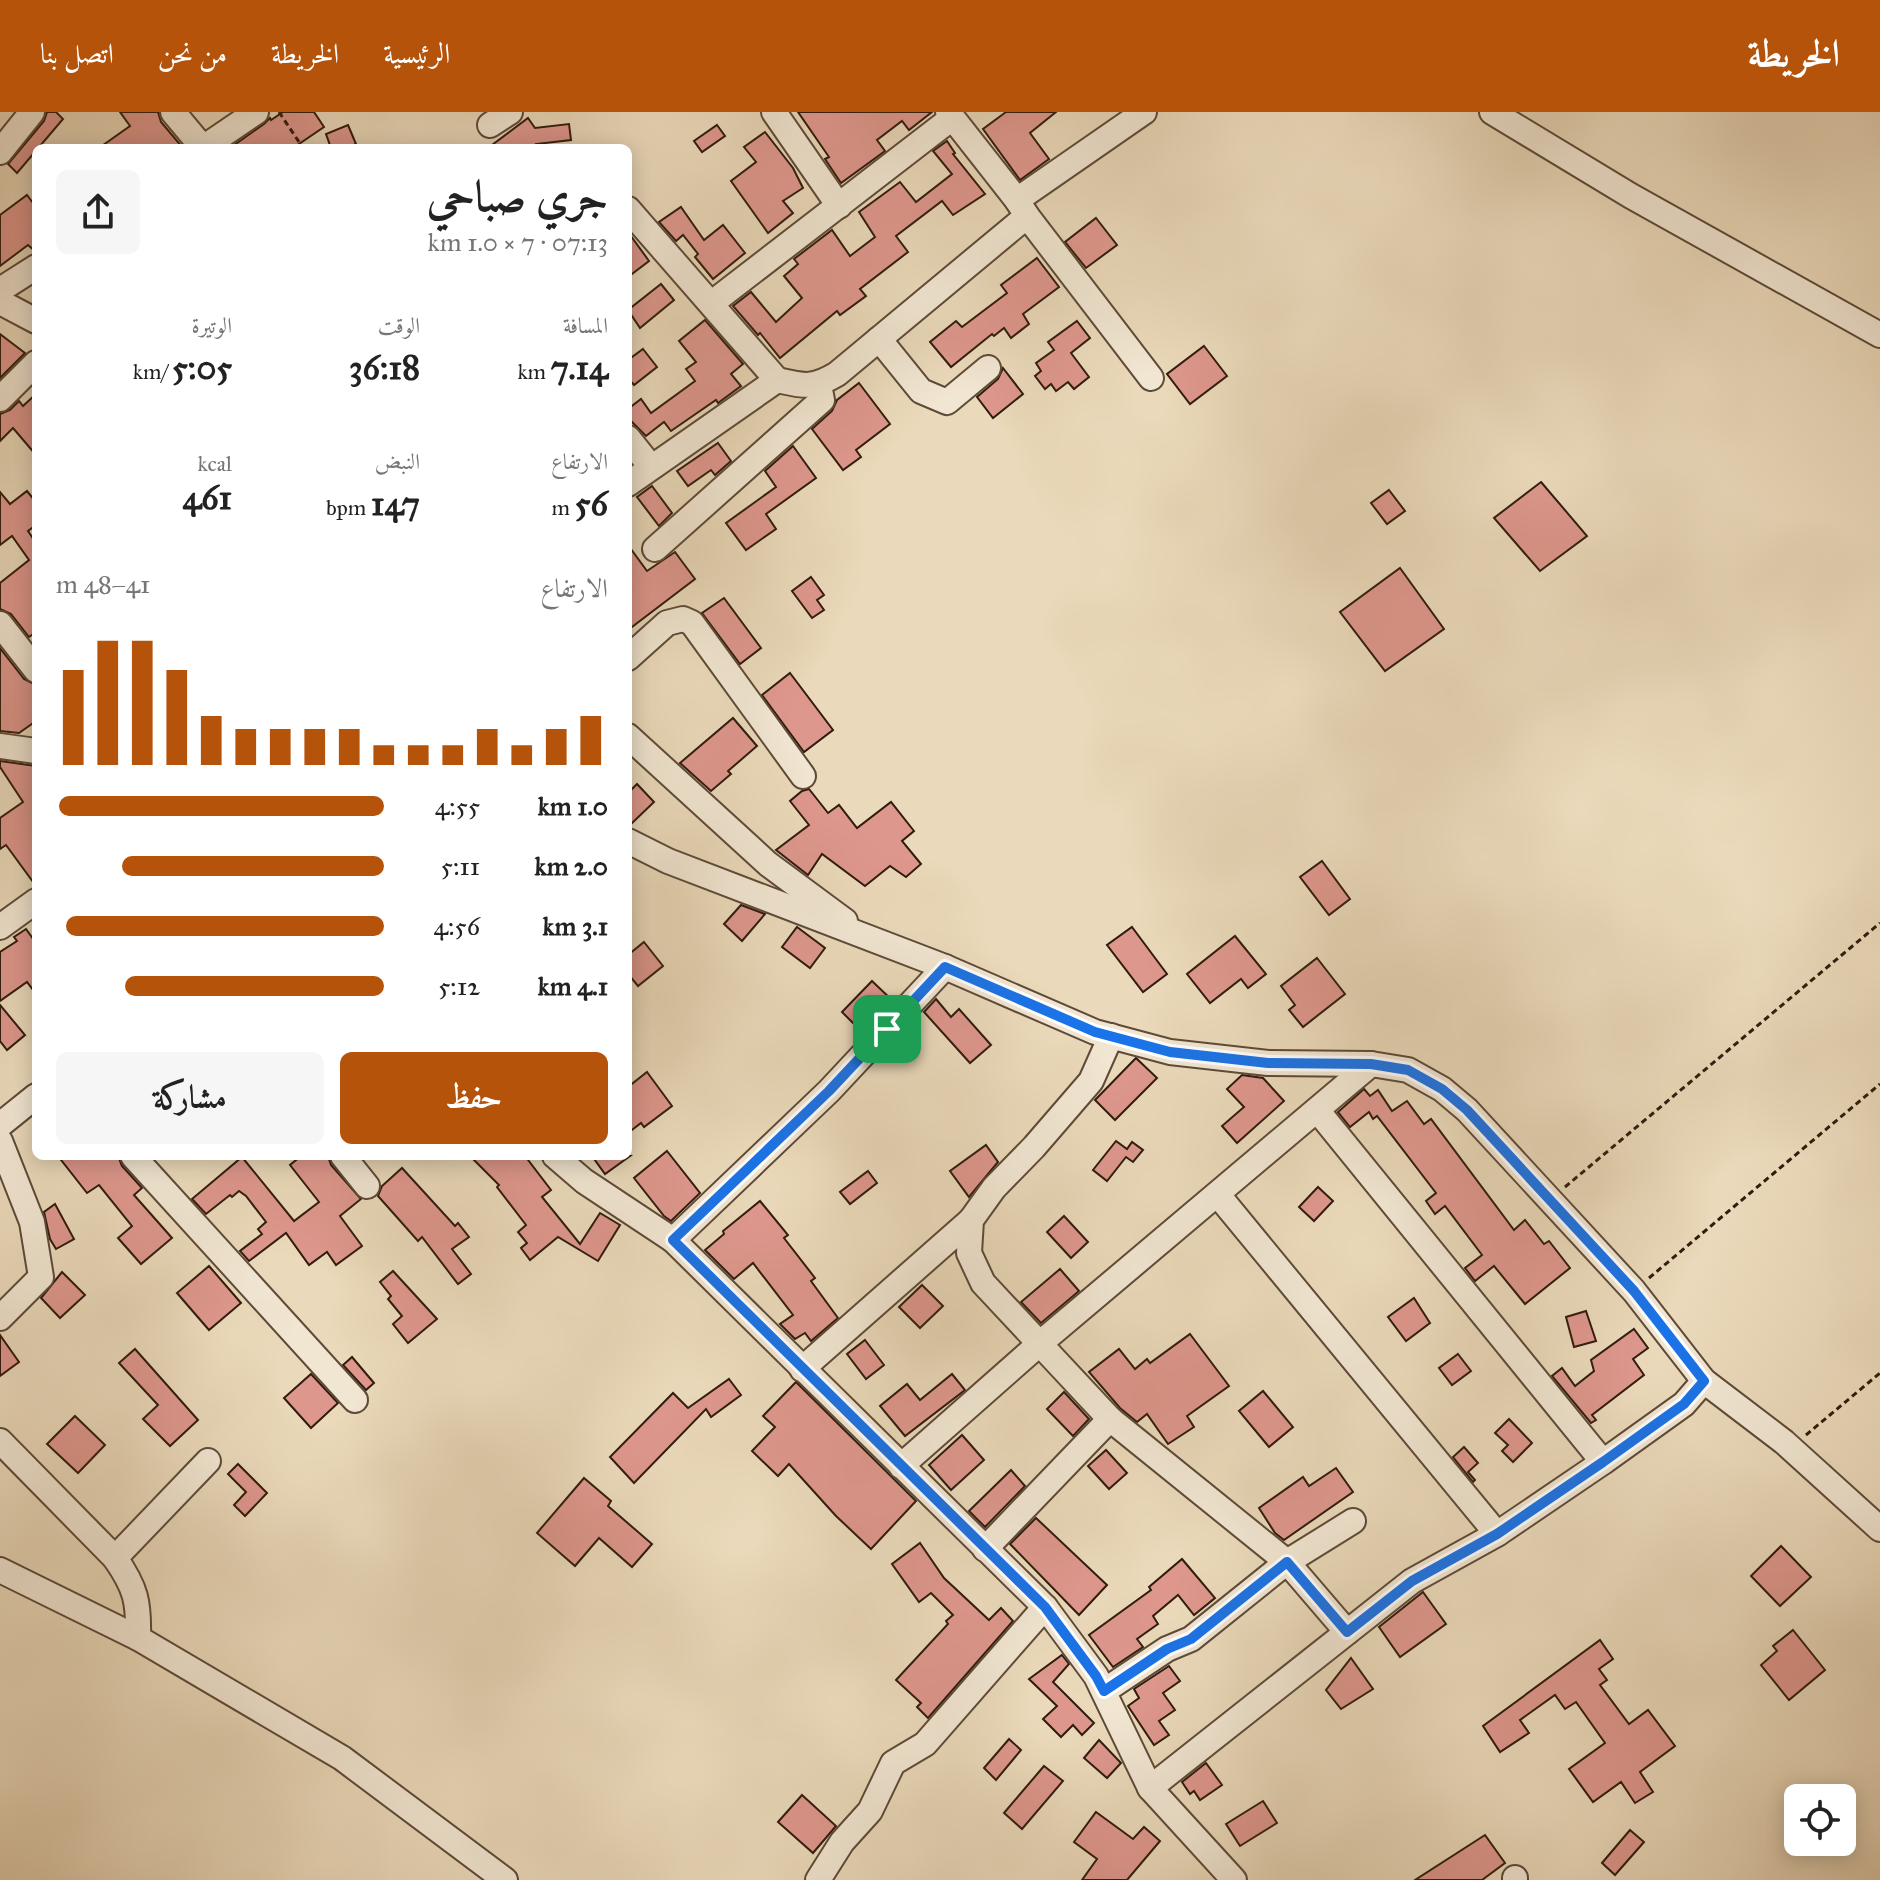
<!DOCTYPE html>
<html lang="ar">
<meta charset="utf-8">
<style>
:root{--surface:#fff;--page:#f6f6f6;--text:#222;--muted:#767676;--accent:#b45309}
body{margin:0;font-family:"IM FELL Great Primer",Amiri,serif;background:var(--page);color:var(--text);direction:rtl;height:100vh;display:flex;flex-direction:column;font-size:30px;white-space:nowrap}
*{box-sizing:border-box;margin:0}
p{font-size:26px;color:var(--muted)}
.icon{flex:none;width:44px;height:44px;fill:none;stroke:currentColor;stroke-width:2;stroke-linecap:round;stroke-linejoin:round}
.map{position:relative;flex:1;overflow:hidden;direction:ltr}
.sheet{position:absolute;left:32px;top:32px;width:600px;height:1016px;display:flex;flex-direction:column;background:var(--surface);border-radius:12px;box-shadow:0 4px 20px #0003;direction:rtl}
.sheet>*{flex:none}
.tools{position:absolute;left:1784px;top:1672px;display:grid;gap:16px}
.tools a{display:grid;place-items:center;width:72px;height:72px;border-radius:12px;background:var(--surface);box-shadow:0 4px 20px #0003;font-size:40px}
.pin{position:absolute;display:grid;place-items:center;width:68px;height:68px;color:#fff;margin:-34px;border-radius:16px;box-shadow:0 4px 12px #0006}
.round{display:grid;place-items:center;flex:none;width:84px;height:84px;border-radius:12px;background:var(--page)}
.overview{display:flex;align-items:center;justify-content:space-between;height:136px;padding:0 24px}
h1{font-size:44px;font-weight:800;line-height:60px}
.figures{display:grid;grid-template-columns:repeat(3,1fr);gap:12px;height:136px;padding:8px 24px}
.figures div{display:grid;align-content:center}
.figures b{font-size:34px;font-weight:800}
.figures small{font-size:22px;font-weight:400}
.figures p{font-size:22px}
.chart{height:224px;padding:16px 24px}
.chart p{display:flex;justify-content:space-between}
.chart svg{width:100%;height:144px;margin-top:8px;stroke:var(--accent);stroke-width:6}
.cta{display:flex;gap:16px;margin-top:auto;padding:16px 24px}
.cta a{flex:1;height:92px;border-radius:12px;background:var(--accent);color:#fff;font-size:32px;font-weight:800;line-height:92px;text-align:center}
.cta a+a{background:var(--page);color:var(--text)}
ul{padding:0 24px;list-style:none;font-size:26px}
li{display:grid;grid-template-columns:128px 96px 1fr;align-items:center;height:60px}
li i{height:20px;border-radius:10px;background:var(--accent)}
header{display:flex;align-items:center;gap:48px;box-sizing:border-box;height:112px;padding:0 40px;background:var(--accent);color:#fff}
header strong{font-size:38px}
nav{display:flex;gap:44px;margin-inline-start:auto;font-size:28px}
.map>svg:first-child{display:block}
.building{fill:#de978d;stroke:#301b0d;stroke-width:2}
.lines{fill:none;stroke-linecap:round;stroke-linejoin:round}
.minor-casing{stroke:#5e4a38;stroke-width:28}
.path{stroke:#301b0d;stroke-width:3;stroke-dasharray:6 4;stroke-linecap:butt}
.minor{stroke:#f1e6d2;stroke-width:24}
.route-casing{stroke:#fff;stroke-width:16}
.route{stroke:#1a73e8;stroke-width:10}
</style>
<header>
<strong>الخريطة</strong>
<nav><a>الرئيسية</a><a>الخريطة</a><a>من نحن</a><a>اتصل بنا</a></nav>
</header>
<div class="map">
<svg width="1880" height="1768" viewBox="0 0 1880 1768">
<rect width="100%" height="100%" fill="#ead9ba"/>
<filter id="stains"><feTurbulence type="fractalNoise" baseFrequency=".0025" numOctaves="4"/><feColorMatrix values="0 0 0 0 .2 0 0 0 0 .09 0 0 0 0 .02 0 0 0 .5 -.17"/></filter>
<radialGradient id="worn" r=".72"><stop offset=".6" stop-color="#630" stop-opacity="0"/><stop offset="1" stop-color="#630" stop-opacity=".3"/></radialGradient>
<g class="building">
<polygon points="47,0 56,0 63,7 17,61 8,52 44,9"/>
<polygon points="120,0 158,0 161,10 183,36 99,36 130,14"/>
<polygon points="283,0 314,0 324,15 293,36 230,36 264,12 270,6 271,8"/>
<polygon points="798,0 932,0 909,18 902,9 877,28 885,39 841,71 825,47 829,45"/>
<polygon points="1006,0 1056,0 1030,21 1049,47 1020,68 983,17"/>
<polygon points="528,6 535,16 569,12 571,28 536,32 537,36 488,36"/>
<polygon points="348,13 356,32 346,36 331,36 326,22"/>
<polygon points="717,13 725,24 702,40 694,29"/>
<polygon points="765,20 793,56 803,76 783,89 793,101 768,121 731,69 756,50 744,35"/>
<polygon points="947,29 955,41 953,42 985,82 953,103 942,89 896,124 908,140 860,177 866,184 840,203 837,199 780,246 760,221 758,223 733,194 751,180 776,210 802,186 784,164 798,152 794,147 832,118 850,144 875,125 859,100 900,70 916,90 952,62 933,39"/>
<polygon points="27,83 36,95 36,140 28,133 0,154 0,103"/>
<polygon points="681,95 704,128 723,113 745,141 713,167 695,145 698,142 683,123 676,129 659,110"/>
<polygon points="1096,106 1117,133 1086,156 1065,130"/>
<polygon points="628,120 649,149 628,165"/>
<polygon points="1037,146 1059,175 1023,202 1029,212 1011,226 1004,216 994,224 992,222 951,255 930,230 956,209 962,215 1007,181 1001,173"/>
<polygon points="661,172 674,188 640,216 628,198"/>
<polygon points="705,208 743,252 731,262 741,274 718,291 716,288 671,319 664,310 646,324 628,306 628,297 641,287 651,301 695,269 686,257 696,250 679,229"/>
<polygon points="1077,209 1090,226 1071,241 1089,265 1074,277 1068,270 1056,279 1051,272 1045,277 1035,264 1041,259 1036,251 1054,238 1048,230"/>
<polygon points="0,222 25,241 0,266"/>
<polygon points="1204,234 1227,264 1190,292 1167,262"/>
<polygon points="643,237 657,255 634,273 628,266 628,248"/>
<polygon points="1003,256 1023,282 993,306 977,285 998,267"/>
<polygon points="859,271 890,312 856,338 861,345 843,358 812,317 832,299 837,288"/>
<polygon points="36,282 36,343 13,316 0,329 0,302 10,298 19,289 23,294"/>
<polygon points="718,331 731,349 715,363 711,358 688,374 677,359"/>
<polygon points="793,334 816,366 766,402 776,417 746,438 726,411 776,375 765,359"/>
<polygon points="1541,370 1587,424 1540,459 1494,406"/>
<polygon points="652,374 672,401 659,414 637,385"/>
<polygon points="1389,378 1405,399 1387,412 1371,391"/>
<polygon points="27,379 36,390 36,413 28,419 36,431 36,520 29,525 11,502 0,497 0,471 29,448 12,424 0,433 0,380 10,392"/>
<polygon points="628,433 647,459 675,440 695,467 628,518"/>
<polygon points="1400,456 1444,517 1385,559 1340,500"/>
<polygon points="811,465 824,483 817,488 824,498 812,506 792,479"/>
<polygon points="724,486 761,536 740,552 702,501"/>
<polygon points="0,536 24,567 36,573 36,609 19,621 0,619"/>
<polygon points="790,561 833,618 804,640 762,583"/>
<polygon points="733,606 757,634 728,659 731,662 711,679 680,651"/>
<polygon points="0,649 36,654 36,774 6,733 0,737 0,706 23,690 0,655"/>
<polygon points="637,672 654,690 629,714 628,681"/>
<polygon points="809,677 828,701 839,693 857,716 891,690 914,719 902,729 921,752 906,765 890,754 865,774 822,742 808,763 776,738 809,713 790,689 802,679"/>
<polygon points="1322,749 1350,787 1329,803 1300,765"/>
<polygon points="741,793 765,802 742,829 724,812"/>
<polygon points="797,815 825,836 810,856 782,835"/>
<polygon points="1132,815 1167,862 1143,880 1107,833"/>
<polygon points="26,817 36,831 36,882 27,870 0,889 0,840 17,829 14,825"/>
<polygon points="1235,824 1266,862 1248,876 1241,867 1210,891 1187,862"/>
<polygon points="644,830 663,854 638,874 628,862 628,843"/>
<polygon points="1317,846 1345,882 1303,915 1289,898 1295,893 1281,874"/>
<polygon points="872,869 893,889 863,921 842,900"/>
<polygon points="936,887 951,905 959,897 991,933 970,951 924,900"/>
<polygon points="0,893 25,923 7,938 0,929"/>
<polygon points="1136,946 1157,966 1115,1008 1095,988"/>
<polygon points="647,960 672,994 644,1015 641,1011 628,1021 628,975"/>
<polygon points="1242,963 1263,966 1284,989 1237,1031 1222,1014 1244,995 1227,977"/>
<polygon points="1364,977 1370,984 1378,978 1392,999 1407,989 1424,1012 1431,1007 1514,1118 1525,1108 1544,1132 1549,1129 1570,1156 1525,1192 1494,1154 1475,1169 1465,1156 1482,1143 1445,1094 1435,1102 1426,1089 1436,1081 1377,1004 1373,1007 1369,1000 1350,1015 1338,1000"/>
<polygon points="1116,1029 1127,1037 1132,1030 1143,1038 1133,1050 1126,1045 1107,1069 1093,1058"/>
<polygon points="986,1033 998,1050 969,1085 950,1059"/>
<polygon points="667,1039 700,1081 671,1109 664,1104 634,1066"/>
<polygon points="58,1044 118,1044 122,1054 142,1076 134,1083 172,1126 141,1152 118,1126 132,1114 99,1073 87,1081"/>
<polygon points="301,1044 328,1044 331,1053 361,1087 340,1104 362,1134 336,1153 327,1140 309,1153 286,1121 249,1149 240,1139 262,1122 258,1117 266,1110 246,1084 239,1079 232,1085 230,1083 206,1102 192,1087 242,1045 294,1109 319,1090 290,1053"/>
<polygon points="470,1044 525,1044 551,1078 542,1085 580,1132 600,1101 620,1113 598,1149 558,1125 530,1148 521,1136 527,1131 518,1120 526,1113 497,1075 499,1073"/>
<polygon points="592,1044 630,1044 605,1062"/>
<polygon points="402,1056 455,1114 458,1111 469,1125 452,1137 471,1162 458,1172 422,1125 418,1129 378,1084 382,1074"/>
<polygon points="868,1059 877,1071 850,1092 840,1080"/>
<polygon points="1318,1075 1333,1089 1314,1109 1299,1095"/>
<polygon points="760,1089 788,1123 784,1126 815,1166 811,1169 838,1206 811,1229 805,1221 795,1227 780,1212 793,1203 753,1151 734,1167 705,1138 724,1122 723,1119"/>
<polygon points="55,1092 74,1127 56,1137 50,1127 44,1100"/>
<polygon points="1064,1104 1088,1130 1071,1146 1047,1120"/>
<polygon points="209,1154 241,1191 209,1218 177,1181"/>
<polygon points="1060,1157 1079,1179 1041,1211 1021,1190"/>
<polygon points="393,1159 437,1207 408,1231 393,1212 402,1204 388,1187 391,1184 380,1170"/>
<polygon points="62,1160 85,1183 60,1206 41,1186"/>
<polygon points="922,1173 943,1194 920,1216 899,1195"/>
<polygon points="1414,1186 1430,1211 1406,1229 1388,1205"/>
<polygon points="1586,1199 1596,1229 1574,1235 1566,1205"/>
<polygon points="1634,1217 1648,1236 1633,1247 1644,1263 1592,1303 1596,1308 1591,1311 1552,1264 1562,1256 1575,1274 1594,1259 1591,1248"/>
<polygon points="1190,1222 1229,1274 1187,1304 1194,1315 1168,1332 1147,1302 1137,1310 1120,1296 1089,1260 1119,1237 1135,1257 1147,1247 1150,1251"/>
<polygon points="0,1223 19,1250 0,1264"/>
<polygon points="865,1228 884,1253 866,1267 847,1242"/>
<polygon points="135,1237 198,1308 170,1334 143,1307 158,1293 119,1251"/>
<polygon points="1458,1242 1471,1259 1452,1273 1439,1256"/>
<polygon points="352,1245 374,1271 366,1278 343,1253"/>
<polygon points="311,1262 338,1291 311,1316 284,1286"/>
<polygon points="952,1262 965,1278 905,1324 880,1294 907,1272 920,1288"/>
<polygon points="729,1267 741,1283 711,1305 706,1297 634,1371 610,1345 673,1281 688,1296"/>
<polygon points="796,1270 916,1389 871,1437 836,1404 789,1352 778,1364 752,1339 775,1315 763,1304"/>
<polygon points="1263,1279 1293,1315 1269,1335 1239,1299"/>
<polygon points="1064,1280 1089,1307 1073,1324 1047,1297"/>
<polygon points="75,1304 105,1333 78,1361 47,1332"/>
<polygon points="1509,1307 1532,1331 1513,1350 1502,1339 1508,1333 1495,1321"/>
<polygon points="962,1323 984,1348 951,1378 929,1353"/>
<polygon points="1464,1335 1478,1351 1468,1360 1475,1368 1473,1370 1453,1345"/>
<polygon points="1106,1338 1127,1361 1109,1377 1088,1354"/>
<polygon points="238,1352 267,1381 245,1404 234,1393 246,1380 228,1362"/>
<polygon points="1336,1356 1353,1380 1284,1428 1275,1421 1259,1396 1303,1365 1309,1374"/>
<polygon points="1011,1358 1025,1374 985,1415 969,1399"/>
<polygon points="584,1366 611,1389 608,1394 652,1432 632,1455 599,1426 575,1454 537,1421"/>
<polygon points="1036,1406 1107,1473 1079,1503 1010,1432"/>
<polygon points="920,1431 944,1466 989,1508 1001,1496 1013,1509 928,1606 917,1595 921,1591 896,1568 948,1512 946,1509 953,1503 931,1481 919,1490 892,1452"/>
<polygon points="1781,1434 1811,1465 1780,1494 1751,1464"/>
<polygon points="1182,1447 1215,1486 1194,1503 1178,1483 1153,1504 1158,1512 1137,1527 1143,1535 1113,1555 1089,1523 1151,1478 1149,1475"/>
<polygon points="1423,1480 1446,1512 1400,1545 1379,1515"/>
<polygon points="1793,1518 1825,1558 1789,1588 1761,1553 1777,1539 1773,1534"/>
<polygon points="1600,1528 1613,1547 1599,1557 1607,1568 1600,1573 1629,1612 1648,1598 1675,1634 1640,1660 1653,1680 1635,1691 1621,1670 1593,1690 1569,1657 1605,1631 1576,1590 1565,1597 1555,1583 1520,1608 1529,1621 1500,1640 1483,1614"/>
<polygon points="1062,1543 1069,1552 1053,1570 1094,1611 1082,1623 1073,1613 1061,1625 1043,1607 1057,1594 1029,1567"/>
<polygon points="1351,1546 1373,1577 1341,1597 1326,1578"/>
<polygon points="1169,1554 1180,1569 1163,1581 1175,1598 1159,1609 1169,1623 1154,1633 1128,1594 1139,1586 1134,1577"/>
<polygon points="1009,1627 1021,1638 996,1668 984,1656"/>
<polygon points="1099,1628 1121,1651 1107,1666 1084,1646"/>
<polygon points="1206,1651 1222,1673 1200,1688 1194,1679 1190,1682 1182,1670"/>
<polygon points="1044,1654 1063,1669 1022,1717 1004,1701"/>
<polygon points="802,1683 836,1714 813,1741 778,1710"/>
<polygon points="1263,1689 1277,1711 1240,1734 1226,1712"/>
<polygon points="1096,1700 1133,1727 1144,1715 1160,1729 1127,1768 1082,1768 1097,1747 1074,1730"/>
<polygon points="1630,1718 1644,1730 1615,1763 1602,1751"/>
<polygon points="1485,1723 1505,1751 1482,1768 1415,1768"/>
</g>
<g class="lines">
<g class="minor-casing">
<g id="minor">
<polyline points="173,0 203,36"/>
<polyline points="774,0 839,94"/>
<polyline points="948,0 1017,88"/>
<polyline points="1492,0 1631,84 1880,223"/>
<polyline points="490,13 510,0"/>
<polyline points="203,36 256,0"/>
<polyline points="0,40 32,0"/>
<polyline points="628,97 777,268"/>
<polyline points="1027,104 1151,266"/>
<polyline points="0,178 36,155"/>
<polyline points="0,190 36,209"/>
<polyline points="712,191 952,6"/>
<polyline points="879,227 921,279 947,290 988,256"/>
<polyline points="0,287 36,251"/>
<polyline points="628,326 651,355"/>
<path d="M 628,372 L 777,268 C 804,274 812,277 837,262 L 1027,104 L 1017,88 L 1144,0"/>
<polyline points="655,437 822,288 819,273"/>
<polyline points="0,512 36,558"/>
<polyline points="628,546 667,511 683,507 692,511 803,664"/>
<polyline points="628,624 768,752 845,809"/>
<polyline points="0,634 36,639"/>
<polyline points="628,729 668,749 945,855 1095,920 1170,940 1268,951 1371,952 1408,958 1442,977 1467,998 1634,1179 1704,1269 1784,1330 1880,1417"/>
<polyline points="0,815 36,789"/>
<polyline points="1111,924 1091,969 1034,1035 994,1076 971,1108 969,1141 983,1171 1110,1307 1287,1450 1347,1520"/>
<polyline points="1317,998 1603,1350"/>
<polyline points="0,1013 36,984"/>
<polyline points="0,1029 32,1110 41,1165 0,1206"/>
<polyline points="133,1044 355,1288"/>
<polyline points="343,1044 367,1074"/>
<polyline points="555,1044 584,1069 673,1128 1045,1495 1096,1564 1150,1676 1234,1768"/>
<polyline points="1218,1083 1497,1422"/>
<polyline points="673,1128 829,979 945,855"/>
<polyline points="802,1257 971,1108"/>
<path d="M 0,1329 L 115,1446 C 136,1476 139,1490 138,1526"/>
<polyline points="901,1354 1038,1233 1371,952"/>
<polyline points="985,1437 1110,1307"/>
<polyline points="115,1446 208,1349"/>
<polyline points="0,1458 138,1526 342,1646 505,1768"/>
<polyline points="1104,1579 1167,1537 1191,1527 1287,1450 1353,1409"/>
<polyline points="1150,1676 1412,1469 1497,1422 1603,1350 1684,1292 1704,1269"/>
<polyline points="818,1768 842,1730 870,1699 893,1651 925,1632 1045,1495"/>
<polyline points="1515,1768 1515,1766"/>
</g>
</g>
<g class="path">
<polyline points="279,0 303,36"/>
<polyline points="1565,1075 1880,811"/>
<polyline points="1649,1166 1880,972"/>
<polyline points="1806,1323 1880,1261"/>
</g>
<use href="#minor" class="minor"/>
</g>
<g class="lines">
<g class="route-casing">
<polygon id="route" points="945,855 1095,920 1170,940 1268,951 1371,952 1408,958 1442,977 1467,998 1634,1179 1704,1269 1684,1292 1603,1350 1497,1422 1412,1469 1347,1520 1287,1450 1191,1527 1167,1537 1104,1579 1096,1564 1045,1495 673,1128 829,979"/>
</g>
<use href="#route" class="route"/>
</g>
<rect width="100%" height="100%" filter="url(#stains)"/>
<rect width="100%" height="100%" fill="url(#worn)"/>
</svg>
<div class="tools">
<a><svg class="icon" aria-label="locate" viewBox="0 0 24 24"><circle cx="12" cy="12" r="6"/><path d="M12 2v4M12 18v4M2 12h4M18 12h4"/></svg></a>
</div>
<div class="pin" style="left:887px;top:917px;background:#1e9e55"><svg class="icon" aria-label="arrive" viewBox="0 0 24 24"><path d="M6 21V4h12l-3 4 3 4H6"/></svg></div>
<section class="sheet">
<div class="overview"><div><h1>جري صباحي</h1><p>07:13 · 7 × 1.0 km</p></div><a class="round"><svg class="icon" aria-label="share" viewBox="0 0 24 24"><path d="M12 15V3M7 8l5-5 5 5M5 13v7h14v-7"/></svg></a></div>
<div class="figures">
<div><p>المسافة</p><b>7.14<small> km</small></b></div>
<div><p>الوقت</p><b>36:18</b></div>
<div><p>الوتيرة</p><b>5:05<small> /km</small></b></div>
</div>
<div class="figures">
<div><p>الارتفاع</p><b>56<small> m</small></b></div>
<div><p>النبض</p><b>147<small> bpm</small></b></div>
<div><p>kcal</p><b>461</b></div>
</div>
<div class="chart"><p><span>الارتفاع</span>41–48 m</p>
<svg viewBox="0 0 160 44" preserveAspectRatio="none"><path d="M5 44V15M15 44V6M25 44V6M35 44V15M45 44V29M55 44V33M65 44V33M75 44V33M85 44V33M95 44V38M105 44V38M115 44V38M125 44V33M135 44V38M145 44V33M155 44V29"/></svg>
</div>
<ul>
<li><b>1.0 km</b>4:55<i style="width:99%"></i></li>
<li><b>2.0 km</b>5:11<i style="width:80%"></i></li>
<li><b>3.1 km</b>4:56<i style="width:97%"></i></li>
<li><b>4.1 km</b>5:12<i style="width:79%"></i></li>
</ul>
<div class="cta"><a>حفظ</a><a>مشاركة</a></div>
</section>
</div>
